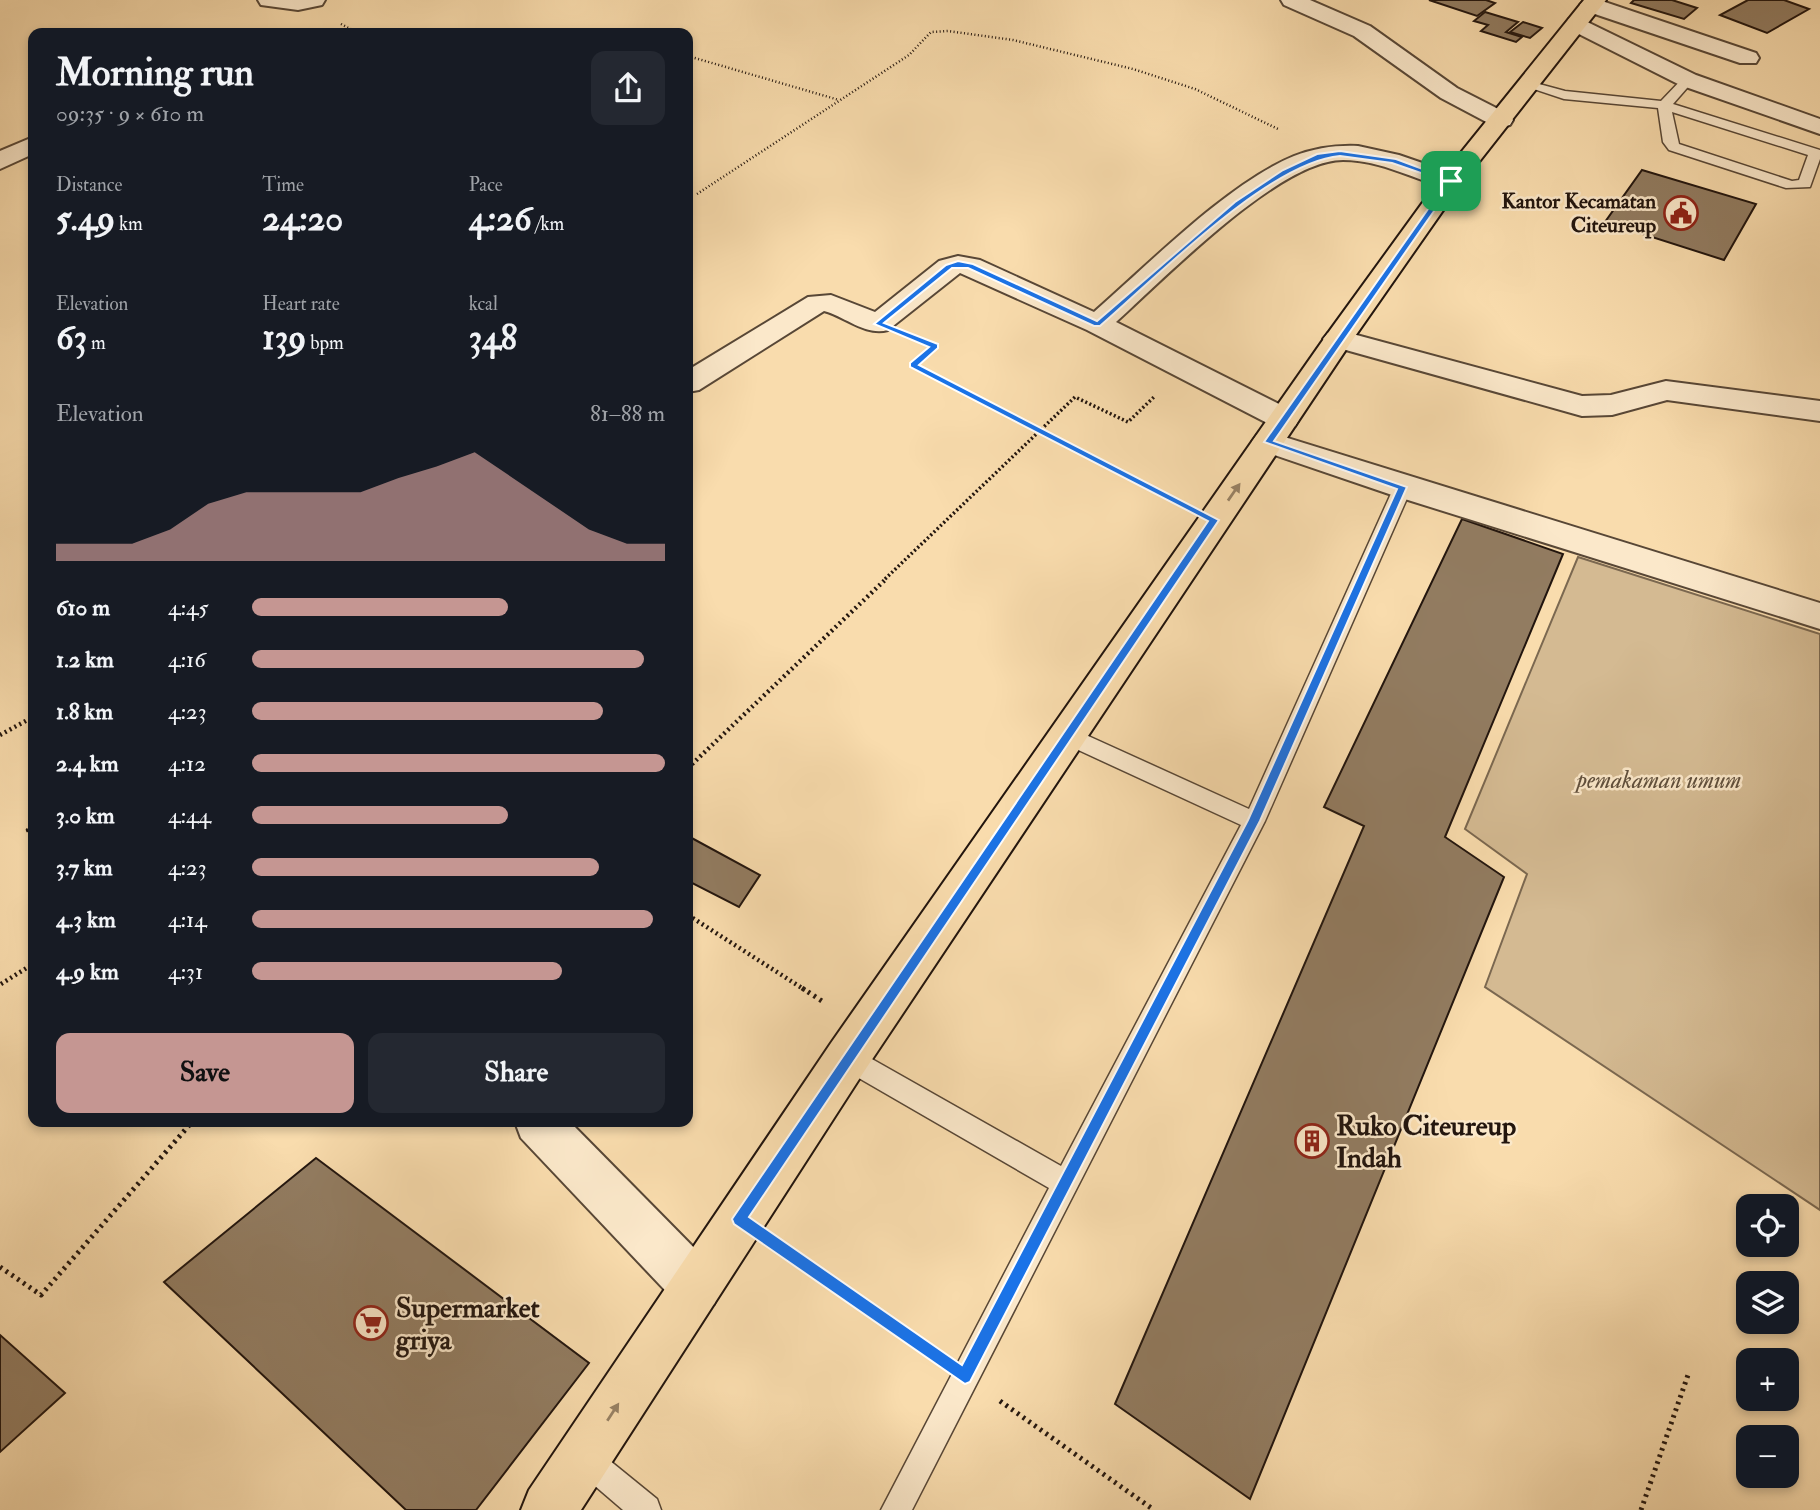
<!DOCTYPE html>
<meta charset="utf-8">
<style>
:root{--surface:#171b24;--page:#242831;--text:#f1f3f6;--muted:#9ea1a6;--accent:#c59692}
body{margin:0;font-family:"IM FELL Double Pica",serif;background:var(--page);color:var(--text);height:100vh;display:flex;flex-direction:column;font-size:26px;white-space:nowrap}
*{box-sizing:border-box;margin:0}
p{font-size:23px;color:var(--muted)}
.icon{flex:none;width:38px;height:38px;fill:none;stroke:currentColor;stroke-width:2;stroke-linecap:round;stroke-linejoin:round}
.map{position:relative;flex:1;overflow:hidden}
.drawer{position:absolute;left:28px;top:28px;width:665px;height:1099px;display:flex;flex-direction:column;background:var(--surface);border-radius:14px;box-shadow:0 4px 10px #0003}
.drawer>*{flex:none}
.tools{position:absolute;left:1736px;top:1194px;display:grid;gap:14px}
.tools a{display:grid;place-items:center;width:63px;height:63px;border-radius:14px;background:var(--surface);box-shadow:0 4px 10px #0003;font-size:35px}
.pin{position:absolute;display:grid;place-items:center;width:60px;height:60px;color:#fff;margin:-30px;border-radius:14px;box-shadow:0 4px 10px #0006}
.round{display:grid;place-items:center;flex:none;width:74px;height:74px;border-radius:14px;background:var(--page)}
.summary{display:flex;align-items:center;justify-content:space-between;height:119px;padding:0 28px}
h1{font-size:38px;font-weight:700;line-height:52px}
.figures{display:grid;grid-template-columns:repeat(3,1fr);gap:10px;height:119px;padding:7px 28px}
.figures div{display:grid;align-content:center}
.figures b{font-size:35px;font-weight:700}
.figures small{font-size:19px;font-weight:400}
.figures p{font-size:19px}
.chart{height:196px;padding:14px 28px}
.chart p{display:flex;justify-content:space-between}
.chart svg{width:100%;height:126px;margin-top:7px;fill:var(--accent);opacity:.7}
.cta{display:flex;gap:14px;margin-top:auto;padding:14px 28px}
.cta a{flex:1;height:80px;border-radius:14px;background:var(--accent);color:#111;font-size:28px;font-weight:700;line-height:80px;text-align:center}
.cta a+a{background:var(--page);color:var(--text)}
ul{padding:0 28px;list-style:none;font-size:23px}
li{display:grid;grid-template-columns:112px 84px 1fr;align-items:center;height:52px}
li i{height:18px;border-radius:9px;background:var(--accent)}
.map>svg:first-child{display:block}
.green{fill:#d4ba92;stroke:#7b6850;stroke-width:2}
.building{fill:#927c61;stroke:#22150e;stroke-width:2}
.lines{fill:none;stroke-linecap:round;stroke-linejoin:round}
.service-casing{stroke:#584736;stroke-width:3}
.minor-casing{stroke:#584736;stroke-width:4}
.primary-casing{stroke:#22150e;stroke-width:4}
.path-far3{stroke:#22150e;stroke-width:2.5;stroke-dasharray:1 2.5;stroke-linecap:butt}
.path-far2{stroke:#22150e;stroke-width:3.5;stroke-dasharray:2 2.5;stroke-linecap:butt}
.path-far1{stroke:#22150e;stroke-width:4.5;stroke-dasharray:2 3.5;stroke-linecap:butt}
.path{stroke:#22150e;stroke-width:5;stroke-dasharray:2.5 4.5;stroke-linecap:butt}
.service{fill:#fbe8ca;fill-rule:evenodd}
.minor{fill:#fbe8ca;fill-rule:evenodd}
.primary{fill:#f9dcad;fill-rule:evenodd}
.oneway{fill:#988265}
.route{fill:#1a73e8;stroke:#fff;stroke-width:2;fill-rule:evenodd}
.labels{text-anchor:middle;stroke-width:5;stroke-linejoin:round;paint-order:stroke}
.far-poi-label{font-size:21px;font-weight:bold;fill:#22150e;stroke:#fbe8ca;text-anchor:end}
.park-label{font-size:24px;font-style:italic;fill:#604f3c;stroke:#fbe8ca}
.near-poi-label{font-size:28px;font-weight:bold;fill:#22150e;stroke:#fbe8ca;text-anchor:start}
</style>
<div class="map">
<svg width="1820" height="1510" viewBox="0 0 1820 1510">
<rect width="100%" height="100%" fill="#f9dcad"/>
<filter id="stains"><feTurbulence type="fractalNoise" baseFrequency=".00286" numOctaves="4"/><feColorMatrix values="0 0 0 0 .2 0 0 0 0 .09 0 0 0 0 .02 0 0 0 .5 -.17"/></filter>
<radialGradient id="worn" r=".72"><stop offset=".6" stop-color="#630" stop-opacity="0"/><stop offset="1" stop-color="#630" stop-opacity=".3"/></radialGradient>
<polygon class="green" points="1578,557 1820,634 1820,1210 1485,987 1527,874 1465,829"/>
<g class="building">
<polygon points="1429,0 1486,0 1495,3 1477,16"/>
<polygon points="1634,0 1672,0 1697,8 1684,19 1631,3"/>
<polygon points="1748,0 1784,0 1809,9 1767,33 1720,15"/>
<polygon points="1485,12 1518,22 1506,32 1522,37 1516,42 1481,31 1488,25 1474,21"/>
<polygon points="1523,22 1542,28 1530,38 1510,32"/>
<polygon points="1642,170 1756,204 1724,260 1605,222"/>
<polygon points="1462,519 1563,554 1445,837 1504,877 1250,1499 1115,1404 1364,826 1324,807"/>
<polygon points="688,836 760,875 739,907 688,881"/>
<polygon points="316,1158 589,1363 476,1510 406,1510 164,1282"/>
<polygon points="0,1335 65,1393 0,1452"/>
</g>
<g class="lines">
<g class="service-casing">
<g id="service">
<path d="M 1688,76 L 1694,80 L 1673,104 L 1820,150 L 1820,159 L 1810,187 L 1786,188 L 1669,150 L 1663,142 L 1658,108 L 1564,99 L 1522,85 L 1528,81 L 1565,91 L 1661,101 L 1684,77 ZM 1672,112 L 1808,155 L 1799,180 L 1792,181 L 1679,144 Z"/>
<polygon points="1403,481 1412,487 1265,821 912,1510 881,1510 1049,1188 838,1066 835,1058 838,1050 847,1046 856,1050 1061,1166 1241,825 1061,742 1058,736 1061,730 1068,728 1075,730 1249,809 1394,487"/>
<polygon points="583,1442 593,1447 657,1499 661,1510 623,1510 573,1467 568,1457 573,1447"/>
</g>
</g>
<g class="minor-casing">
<g id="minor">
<polygon points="258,0 325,0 322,5 298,10 261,5"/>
<polygon points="1281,0 1310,0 1370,26 1457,88 1510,115 1513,120 1510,125 1501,127 1492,125 1441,98 1354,36 1284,5"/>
<polygon points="1585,0 1599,0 1756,53 1759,58 1756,63 1740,63 1583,10 1580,5"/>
<polygon points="1577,17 1696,75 1820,119 1820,134 1680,85 1569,29 1566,24 1569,19"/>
<polygon points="33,137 33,154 0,169 0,151"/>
<path d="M 1358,146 L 1399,155 L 1460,176 L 1464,181 L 1460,186 L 1451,189 C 1414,180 1382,160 1343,160 C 1279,160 1164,279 1116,322 L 1295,412 L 1299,419 L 1295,426 L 1284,429 L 1273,426 L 1087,330 L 960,273 L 888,330 C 865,336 846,317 824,311 L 699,390 L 688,392 L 688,370 L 808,297 L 831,295 L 875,312 L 939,261 L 958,256 L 980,260 L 1094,312 C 1149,264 1228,183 1294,156 C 1315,148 1336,145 1358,146 Z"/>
<polygon points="1338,330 1582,396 1611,395 1666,381 1820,401 1820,421 1667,400 1612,415 1582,416 1328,345 1323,339 1328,333"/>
<polygon points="1268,432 1820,603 1820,629 1392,495 1257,449 1252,442 1257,435"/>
<polygon points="515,1122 570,1122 714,1268 721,1286 714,1304 696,1311 678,1304 521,1138"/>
</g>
</g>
<g class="primary-casing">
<polygon id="primary" points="1584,0 1606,0 1460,186 1351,342 863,1073 581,1510 521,1510 529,1490 831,1043 1328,333 1442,176"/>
</g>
<g class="path-far3">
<polyline points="341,24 358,33"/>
<polyline points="688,56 839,100"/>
<polyline points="697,194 909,55 931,32 948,31 1013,40 1133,69 1195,89 1280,130"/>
</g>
<g class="path-far2">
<polyline points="921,340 935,346 914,365 1177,501"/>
<polyline points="885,579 1075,397 1128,422 1155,396"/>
</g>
<g class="path-far1">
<polyline points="0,735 33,717"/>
<polyline points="688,768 887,578"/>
<polyline points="33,827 28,830 33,838"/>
<polyline points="688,915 805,990"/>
<polyline points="1,984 33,964"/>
</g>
<g class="path">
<polyline points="802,988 825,1003"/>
<polyline points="782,1249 933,1354"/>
<polyline points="0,1267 41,1295 192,1122"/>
<polyline points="1000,1401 1154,1510"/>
<polyline points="1641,1510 1688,1375"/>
</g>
<use href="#service" class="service"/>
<use href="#minor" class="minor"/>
<use href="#primary" class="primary"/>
</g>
<defs><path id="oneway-solid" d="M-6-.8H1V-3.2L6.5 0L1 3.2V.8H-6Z" transform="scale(1.75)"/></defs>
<g class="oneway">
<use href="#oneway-solid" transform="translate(1234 492) rotate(-55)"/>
<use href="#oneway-solid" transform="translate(613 1412) rotate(-57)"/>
</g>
<path class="route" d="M 1340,151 L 1396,159 L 1455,181 L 1274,441 L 1407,487 L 1260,821 L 970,1382 L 965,1384 L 734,1224 L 732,1219 L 1208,521 L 910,367 L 910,363 L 929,347 L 874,324 L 946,265 L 958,261 L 973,264 L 1097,321 L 1235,202 L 1283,170 L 1317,154 ZM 1340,156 L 1392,163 L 1447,182 L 1264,442 L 1397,489 L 1248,820 L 962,1365 L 749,1217 L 1219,520 L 919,365 L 938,348 L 938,344 L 884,323 L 952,268 L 968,268 L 1094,326 L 1100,326 C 1156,278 1269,162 1340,156 Z"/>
<defs>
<g id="civic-ring" transform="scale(1.75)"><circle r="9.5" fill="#fbe8ca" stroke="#8f2418" stroke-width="1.5"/><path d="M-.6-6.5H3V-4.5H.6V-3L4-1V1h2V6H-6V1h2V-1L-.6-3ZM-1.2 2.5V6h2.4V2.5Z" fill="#8f2418"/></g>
<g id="building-ring" transform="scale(1.75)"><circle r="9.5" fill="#fbe8ca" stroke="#8f2418" stroke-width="1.5"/><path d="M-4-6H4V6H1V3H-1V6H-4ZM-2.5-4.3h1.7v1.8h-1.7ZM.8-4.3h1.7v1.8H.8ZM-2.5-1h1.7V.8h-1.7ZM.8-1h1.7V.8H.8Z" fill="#8f2418"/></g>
<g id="supermarket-ring" transform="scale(1.75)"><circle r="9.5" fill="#fbe8ca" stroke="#8f2418" stroke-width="1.5"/><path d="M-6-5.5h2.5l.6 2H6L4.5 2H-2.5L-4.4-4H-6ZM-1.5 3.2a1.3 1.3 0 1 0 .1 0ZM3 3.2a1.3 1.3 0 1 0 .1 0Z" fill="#8f2418"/></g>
</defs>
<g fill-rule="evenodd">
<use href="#civic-ring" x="1681" y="213"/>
<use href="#building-ring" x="1312" y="1141"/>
<use href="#supermarket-ring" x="371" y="1323"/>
</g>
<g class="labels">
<g class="far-poi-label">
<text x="1656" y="208">Kantor Kecamatan<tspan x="1656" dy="24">Citeureup</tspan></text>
</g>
<g class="park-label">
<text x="1659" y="788">pemakaman umum</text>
</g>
<g class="near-poi-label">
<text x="1336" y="1135">Ruko Citeureup<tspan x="1336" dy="32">Indah</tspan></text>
<text x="396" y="1317">Supermarket<tspan x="396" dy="32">griya</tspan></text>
</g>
</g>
<rect width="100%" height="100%" filter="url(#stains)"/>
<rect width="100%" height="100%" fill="url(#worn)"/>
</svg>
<div class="tools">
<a><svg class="icon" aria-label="locate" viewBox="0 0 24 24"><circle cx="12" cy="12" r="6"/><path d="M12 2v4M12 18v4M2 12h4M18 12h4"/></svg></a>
<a><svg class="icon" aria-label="layers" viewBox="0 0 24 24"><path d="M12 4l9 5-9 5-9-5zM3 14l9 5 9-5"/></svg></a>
<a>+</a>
<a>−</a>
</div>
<div class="pin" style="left:1451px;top:181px;background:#1e9e55"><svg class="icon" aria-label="arrive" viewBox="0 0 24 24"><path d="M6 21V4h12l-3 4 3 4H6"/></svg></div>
<section class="drawer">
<div class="summary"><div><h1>Morning run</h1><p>09:35 · 9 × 610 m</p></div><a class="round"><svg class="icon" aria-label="share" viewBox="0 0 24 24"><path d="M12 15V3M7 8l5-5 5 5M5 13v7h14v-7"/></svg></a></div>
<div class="figures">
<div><p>Distance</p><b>5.49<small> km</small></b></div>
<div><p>Time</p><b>24:20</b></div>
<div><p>Pace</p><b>4:26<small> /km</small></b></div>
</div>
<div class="figures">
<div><p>Elevation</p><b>63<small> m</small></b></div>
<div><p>Heart rate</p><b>139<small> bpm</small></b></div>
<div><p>kcal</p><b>348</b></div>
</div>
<div class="chart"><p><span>Elevation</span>81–88 m</p>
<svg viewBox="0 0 160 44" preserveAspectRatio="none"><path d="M0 44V38L10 38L20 38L30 33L40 24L50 20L60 20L70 20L80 20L90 15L100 11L110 6L120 15L130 24L140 33L150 38L160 38V44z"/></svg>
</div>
<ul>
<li><b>610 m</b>4:45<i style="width:62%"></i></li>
<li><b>1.2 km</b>4:16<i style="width:95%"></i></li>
<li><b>1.8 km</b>4:23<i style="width:85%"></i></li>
<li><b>2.4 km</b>4:12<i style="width:100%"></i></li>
<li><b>3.0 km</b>4:44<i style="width:62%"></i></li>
<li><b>3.7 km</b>4:23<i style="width:84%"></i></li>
<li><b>4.3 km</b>4:14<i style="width:97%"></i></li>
<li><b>4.9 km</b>4:31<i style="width:75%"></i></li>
</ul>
<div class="cta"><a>Save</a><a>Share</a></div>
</section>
</div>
